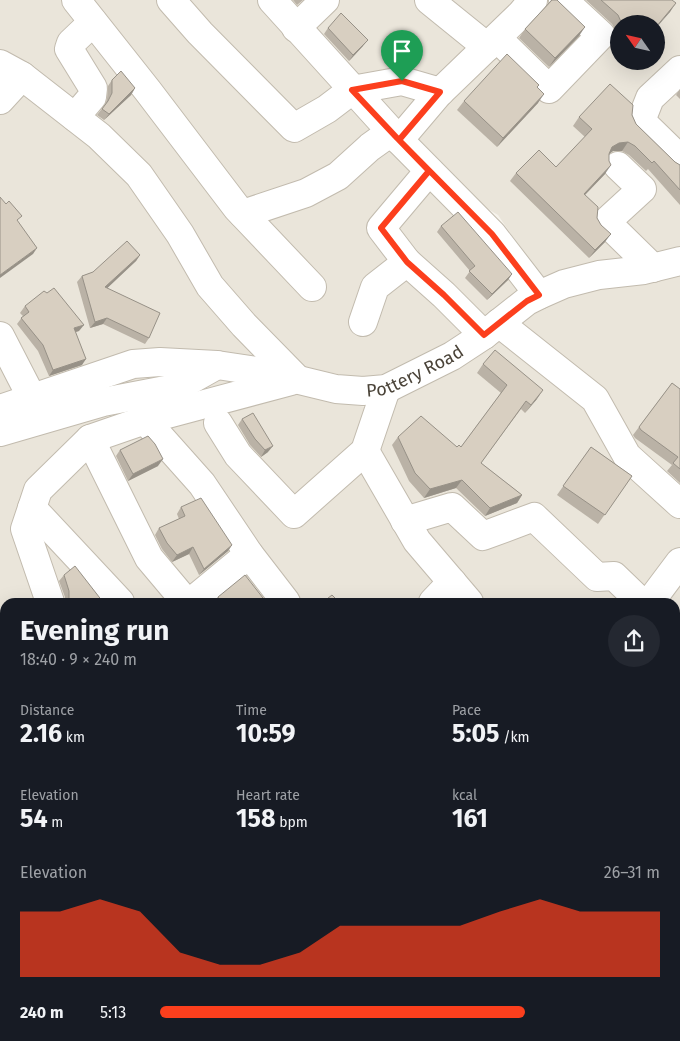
<!DOCTYPE html>
<meta charset="utf-8">
<style>
:root{--surface:#171b24;--page:#242831;--text:#f1f3f6;--muted:#9ea1a6;--accent:#fc3f1d}
body{margin:0;font-family:"Fira Sans",sans-serif;background:var(--page);color:var(--text);height:100vh;display:flex;flex-direction:column;font-size:19px;white-space:nowrap}
*{box-sizing:border-box;margin:0}
p{font-size:16px;color:var(--muted)}
.icon{flex:none;width:28px;height:28px;fill:none;stroke:currentColor;stroke-width:2;stroke-linecap:round;stroke-linejoin:round}
.map{position:relative;flex:1;overflow:hidden}
.details{position:absolute;left:0px;top:598px;width:680px;height:444px;display:flex;flex-direction:column;background:var(--surface);border-radius:15px 15px 0 0;box-shadow:0 5px 20px #0002}
.details>*{flex:none}
.needle{width:32px;rotate:304deg}
.controls{position:absolute;left:610px;top:15px;display:grid;gap:10px}
.controls a{display:grid;place-items:center;width:55px;height:55px;border-radius:50%;background:var(--surface);box-shadow:0 5px 20px #0002;font-size:25px}
.pin{position:absolute;display:grid;place-items:center;width:42px;height:42px;color:#fff;margin:-51px -21px;border-radius:50% 50% 50% 0;rotate:-45deg;box-shadow:0 0 5px #0007}
.pin .icon{rotate:45deg}
.round{display:grid;place-items:center;flex:none;width:52px;height:52px;border-radius:26px;background:var(--page)}
.summary{display:flex;align-items:center;justify-content:space-between;height:85px;padding:0 20px}
h1{font-size:28px;font-weight:700;line-height:38px}
.stats{display:grid;grid-template-columns:repeat(3,1fr);gap:8px;height:85px;padding:5px 20px}
.stats div{display:grid;align-content:center}
.stats b{font-size:25px;font-weight:700}
.stats small{font-size:14px;font-weight:400}
.stats p{font-size:14px}
.chart{height:140px;padding:10px 20px}
.chart p{display:flex;justify-content:space-between}
.chart svg{width:100%;height:90px;margin-top:5px;fill:var(--accent);opacity:.7}
ul{padding:0 20px;list-style:none;font-size:16px}
li{display:grid;grid-template-columns:80px 60px 1fr;align-items:center;height:38px}
li i{height:12px;border-radius:6px;background:var(--accent)}
.map>svg:first-child{display:block}
.residential{fill:#eae5da;fill-rule:evenodd}
.lines{fill:none;stroke-linecap:round;stroke-linejoin:round}
.minor-casing{stroke:#c2bbae;stroke-width:30}
.minor{stroke:#fff;stroke-width:28}
.rail{stroke:#9a9a9a;stroke-width:4;stroke-dasharray:6 6;stroke-linecap:butt}
.wall{fill:#bab2a6}
.shaded-wall{fill:#979187}
.building{fill:#d8cfc1;stroke:#979187}
.route-casing{stroke:#fff;stroke-width:10}
.route{stroke:#fc3f1d;stroke-width:6}
.labels{text-anchor:middle;stroke-width:5;stroke-linejoin:round;paint-order:stroke}
.street-label{font-size:18px;fill:#4b4439;stroke:#fff}
</style>
<div class="map">
<svg width="680" height="1041" viewBox="0 0 680 1041">
<rect width="100%" height="100%" fill="#f6f3ec"/>
<g class="residential">
<path d="M 0,0 L 680,0 L 680,253 L 542,280 L 498,215 L 412,164 L 523,294 L 454,341 L 377,379 L 348,376 L 259,359 L 126,359 L 31,394 L 0,343 ZM 619,24 L 656,24 L 656,61 L 619,61 Z"/>
<polygon points="680,267 680,1041 556,1041 550,1036 675,1036 675,602 5,602 5,764 0,760 0,438 30,409 144,370 247,380 365,407 394,401 516,319 582,288"/>
<polygon points="0,364 17,394 0,400"/>
<polygon points="0,832 5,835 5,1036 135,1036 140,1041 0,1041"/>
<polygon points="353,1036 448,1036 442,1041 359,1041"/>
</g>
<g class="lines">
<g class="minor-casing">
<g id="minor">
<polyline points="76,0 148,91 237,208 312,287"/>
<polyline points="171,0 200,33 294,128 327,109 352,90 402,81 440,92"/>
<polyline points="272,0 397,138 492,234 539,295"/>
<polyline points="429,0 487,47"/>
<polyline points="296,28 325,0"/>
<polyline points="497,38 549,89 601,35 563,0"/>
<polyline points="0,64 22,76"/>
<polyline points="680,70 650,98 641,121 680,159"/>
<polyline points="0,100 22,76 99,136 139,175 180,234 210,286 244,325 297,379"/>
<polyline points="75,117 92,97 93,88 69,49 71,43 93,22"/>
<polyline points="399,140 438,94 521,14 533,0"/>
<polyline points="618,166 642,189 606,222 653,268"/>
<polyline points="243,214 306,193 338,176 370,147 391,132"/>
<polyline points="407,262 381,228 429,171"/>
<polyline points="363,322 375,287 407,262 444,295 484,335"/>
<polyline points="499,323 595,399 627,456 680,504"/>
<polyline points="0,336 32,398"/>
<path id="s1" d="M 0,409 L 133,364 L 160,362 L 217,365 L 270,373 L 336,389 L 363,391 L 386,389 L 452,356 L 484,335 L 527,301 L 539,295 L 564,284 L 599,275 L 644,270 L 680,261"/>
<polyline points="145,420 202,484 249,554 286,602"/>
<polyline points="218,423 238,455 294,514 365,451 386,389"/>
<polyline points="0,432 103,402 176,388 217,365"/>
<polyline points="90,439 149,558 186,602"/>
<polyline points="365,451 417,541 469,602"/>
<polyline points="32,508 120,602"/>
<polyline points="405,521 452,507 483,536 534,517 597,577 614,576 641,602"/>
<polyline points="50,602 25,529 38,490 90,439 145,420 291,381"/>
<polyline points="191,602 249,554"/>
<polyline points="433,602 452,582"/>
<polyline points="650,602 680,562"/>
<polyline points="675,711 680,704"/>
<polyline points="0,731 5,722"/>
<polyline points="675,804 680,810"/>
<polyline points="675,949 680,953"/>
<polyline points="527,1036 533,1041"/>
<polyline points="579,1036 584,1041"/>
<polyline points="463,1041 467,1036"/>
</g>
</g>
<use href="#minor" class="minor"/>
<g class="rail">
<polyline points="0,785 5,789"/>
<polyline points="0,804 5,808"/>
<polyline points="287,1036 293,1041"/>
<polyline points="312,1036 318,1041"/>
</g>
</g>
<g class="wall">
<polygon points="293,0 303,0 297,5"/>
<polygon points="551,0 557,0 579,36 549,67 519,38 525,29 547,5"/>
<polygon points="586,0 672,0 670,12 656,24 619,24 619,46 614,42 616,38 616,31 612,24"/>
<polygon points="328,28 363,46 349,61 324,34"/>
<polygon points="112,80 135,88 131,95 104,120 97,115 105,105 107,99 108,86"/>
<polygon points="537,87 538,103 497,147 457,110 464,101"/>
<polygon points="680,89 680,99 676,95"/>
<polygon points="632,115 636,124 675,162 680,165 680,205 648,169 646,171 629,155 622,151 613,151 609,154 605,174 585,195 597,218 605,242 589,258 510,181 516,173 556,167 585,137 573,126 579,117"/>
<polygon points="441,226 512,274 508,280 487,300 465,278 470,271 437,232"/>
<polygon points="140,255 136,261 107,288 149,338 145,344 103,324 90,328 77,282 82,276 93,272"/>
<polygon points="25,306 79,331 75,332 82,365 49,376 38,351 17,324 23,316 20,313"/>
<polygon points="483,364 537,399 525,413 521,409 481,463 522,495 517,503 485,516 456,488 424,498 409,481 392,445 398,437 461,447 501,393 477,373"/>
<polygon points="672,383 680,389 680,483 667,471 672,465 635,438 633,435"/>
<polygon points="242,419 268,452 261,457 250,445 238,425"/>
<polygon points="591,447 632,476 598,524 557,495"/>
<polygon points="120,450 158,466 128,481 116,456"/>
<polygon points="181,507 232,545 228,551 199,575 189,554 172,562 162,549 155,535 159,528 179,519 177,514"/>
<polygon points="64,575 103,602 65,602 65,597 59,581"/>
<polygon points="218,597 263,598 259,602 214,602"/>
<polygon points="0,838 5,843 5,885 0,880"/>
<polygon points="5,924 5,949 0,945 0,929"/>
<polygon points="613,1036 675,1036 680,1041 618,1041"/>
</g>
<g class="shaded-wall">
<polygon points="676,3 670,12 656,28 656,27"/>
<polygon points="585,27 579,36 549,67 555,58"/>
<polygon points="368,40 363,46 349,61 353,55"/>
<polygon points="135,88 131,95 104,120 109,114"/>
<polygon points="544,94 538,103 497,147 503,138"/>
<polygon points="628,142 622,151 613,151 606,156 612,147 619,143"/>
<polygon points="611,165 605,174 578,202 584,194"/>
<polygon points="611,234 605,242 589,258 595,250"/>
<polygon points="37,248 33,254 0,278 0,275"/>
<polygon points="140,255 136,261 101,294 105,287"/>
<polygon points="512,274 508,280 487,300 492,294"/>
<polygon points="107,318 103,324 90,328 95,322"/>
<polygon points="84,325 79,331 69,334 74,328"/>
<polygon points="86,359 82,365 49,376 53,370"/>
<polygon points="543,390 537,399 525,413 531,405"/>
<polygon points="273,446 268,452 261,457 265,450"/>
<polygon points="163,459 158,466 128,481 133,474"/>
<polygon points="462,480 456,488 424,498 430,489"/>
<polygon points="522,495 517,503 485,516 490,508"/>
<polygon points="232,545 228,551 199,575 204,569"/>
<polygon points="193,547 189,554 172,562 177,555"/>
<polygon points="263,598 259,602 253,602"/>
<polygon points="8,1036 11,1036 6,1041 3,1041"/>
</g>
<g class="building">
<polygon points="552,0 557,0 559,2 585,27 555,58 525,29"/>
<polygon points="601,0 672,0 676,3 656,27 656,24 622,24 618,15"/>
<polygon points="341,13 368,40 353,55 328,28"/>
<polygon points="507,54 539,85 537,87 544,94 503,138 464,101"/>
<polygon points="121,71 135,88 109,114 102,109 108,101 112,93 112,80"/>
<polygon points="610,84 633,105 632,115 636,124 675,162 680,165 680,190 654,161 652,163 635,146 628,142 619,143 612,147 609,154 609,161 611,165 584,194 598,207 597,218 601,225 611,234 595,250 516,173 539,150 556,167 592,129 579,117"/>
<polygon points="0,197 6,204 9,201 22,216 17,220 37,248 0,275"/>
<polygon points="458,212 512,274 492,294 469,271 475,266 441,226"/>
<polygon points="127,241 140,255 105,287 160,313 149,338 107,318 95,322 82,276 93,272"/>
<polygon points="54,288 84,325 74,328 86,359 53,370 43,345 21,318 29,312 25,306 44,291 47,293"/>
<polygon points="495,350 543,390 531,405 526,401 481,463 522,495 490,508 462,480 430,489 415,473 398,437 421,416 457,447 459,445 461,447 507,385 483,364"/>
<polygon points="672,383 680,389 680,469 673,463 678,457 641,430 639,427"/>
<polygon points="253,413 273,446 265,450 255,439 242,419"/>
<polygon points="148,436 155,444 163,459 133,474 120,450"/>
<polygon points="591,447 632,476 605,515 563,486"/>
<polygon points="201,498 232,545 204,569 193,547 177,555 167,543 159,528 185,516 181,507"/>
<polygon points="75,566 103,602 71,602 69,600 69,591 64,575"/>
<polygon points="245,575 263,598 253,602 220,602 218,597"/>
<polygon points="332,595 339,602 323,602"/>
<polygon points="0,838 5,843 5,874 0,870"/>
<polygon points="5,924 5,939 0,934 0,929"/>
<polygon points="675,961 680,965 680,1041 636,1041 631,1036 675,1036"/>
<polygon points="5,1016 5,1036 8,1036 3,1041 0,1041 0,1021"/>
<polygon points="54,1036 129,1036 135,1041 49,1041"/>
</g>
<g class="lines">
<g class="route-casing">
<polyline id="route" points="402,81 440,92 399,140 429,171 381,228 407,262 444,295 484,335 527,301 539,295 492,234 397,138 352,90 402,81"/>
</g>
<use href="#route" class="route"/>
</g>
<g class="labels">
<g class="street-label">
<text dy="6" stroke="none"><textPath href="#s1" startOffset="429">Pottery Road</textPath></text>
</g>
</g>
</svg>
<div class="controls">
<a><svg class="needle" viewBox="-14 -14 28 28"><path d="M0-13l5 13h-10z" fill="#e53935"/><path d="M0 13l5-13h-10z" fill="#9ea1a6"/></svg></a>
</div>
<div class="pin" style="left:402px;top:81px;background:#1e9e55"><svg class="icon" aria-label="arrive" viewBox="0 0 24 24"><path d="M6 21V4h12l-3 4 3 4H6"/></svg></div>
<section class="details">
<div class="summary"><div><h1>Evening run</h1><p>18:40 · 9 × 240 m</p></div><a class="round"><svg class="icon" aria-label="share" viewBox="0 0 24 24"><path d="M12 15V3M7 8l5-5 5 5M5 13v7h14v-7"/></svg></a></div>
<div class="stats">
<div><p>Distance</p><b>2.16<small> km</small></b></div>
<div><p>Time</p><b>10:59</b></div>
<div><p>Pace</p><b>5:05<small> /km</small></b></div>
</div>
<div class="stats">
<div><p>Elevation</p><b>54<small> m</small></b></div>
<div><p>Heart rate</p><b>158<small> bpm</small></b></div>
<div><p>kcal</p><b>161</b></div>
</div>
<div class="chart"><p><span>Elevation</span>26–31 m</p>
<svg viewBox="0 0 160 44" preserveAspectRatio="none"><path d="M0 44V12L10 12L20 6L30 12L40 32L50 38L60 38L70 32L80 19L90 19L100 19L110 19L120 12L130 6L140 12L150 12L160 12V44z"/></svg>
</div>
<ul>
<li><b>240 m</b>5:13<i style="width:73%"></i></li>
</ul>
</section>
</div>
